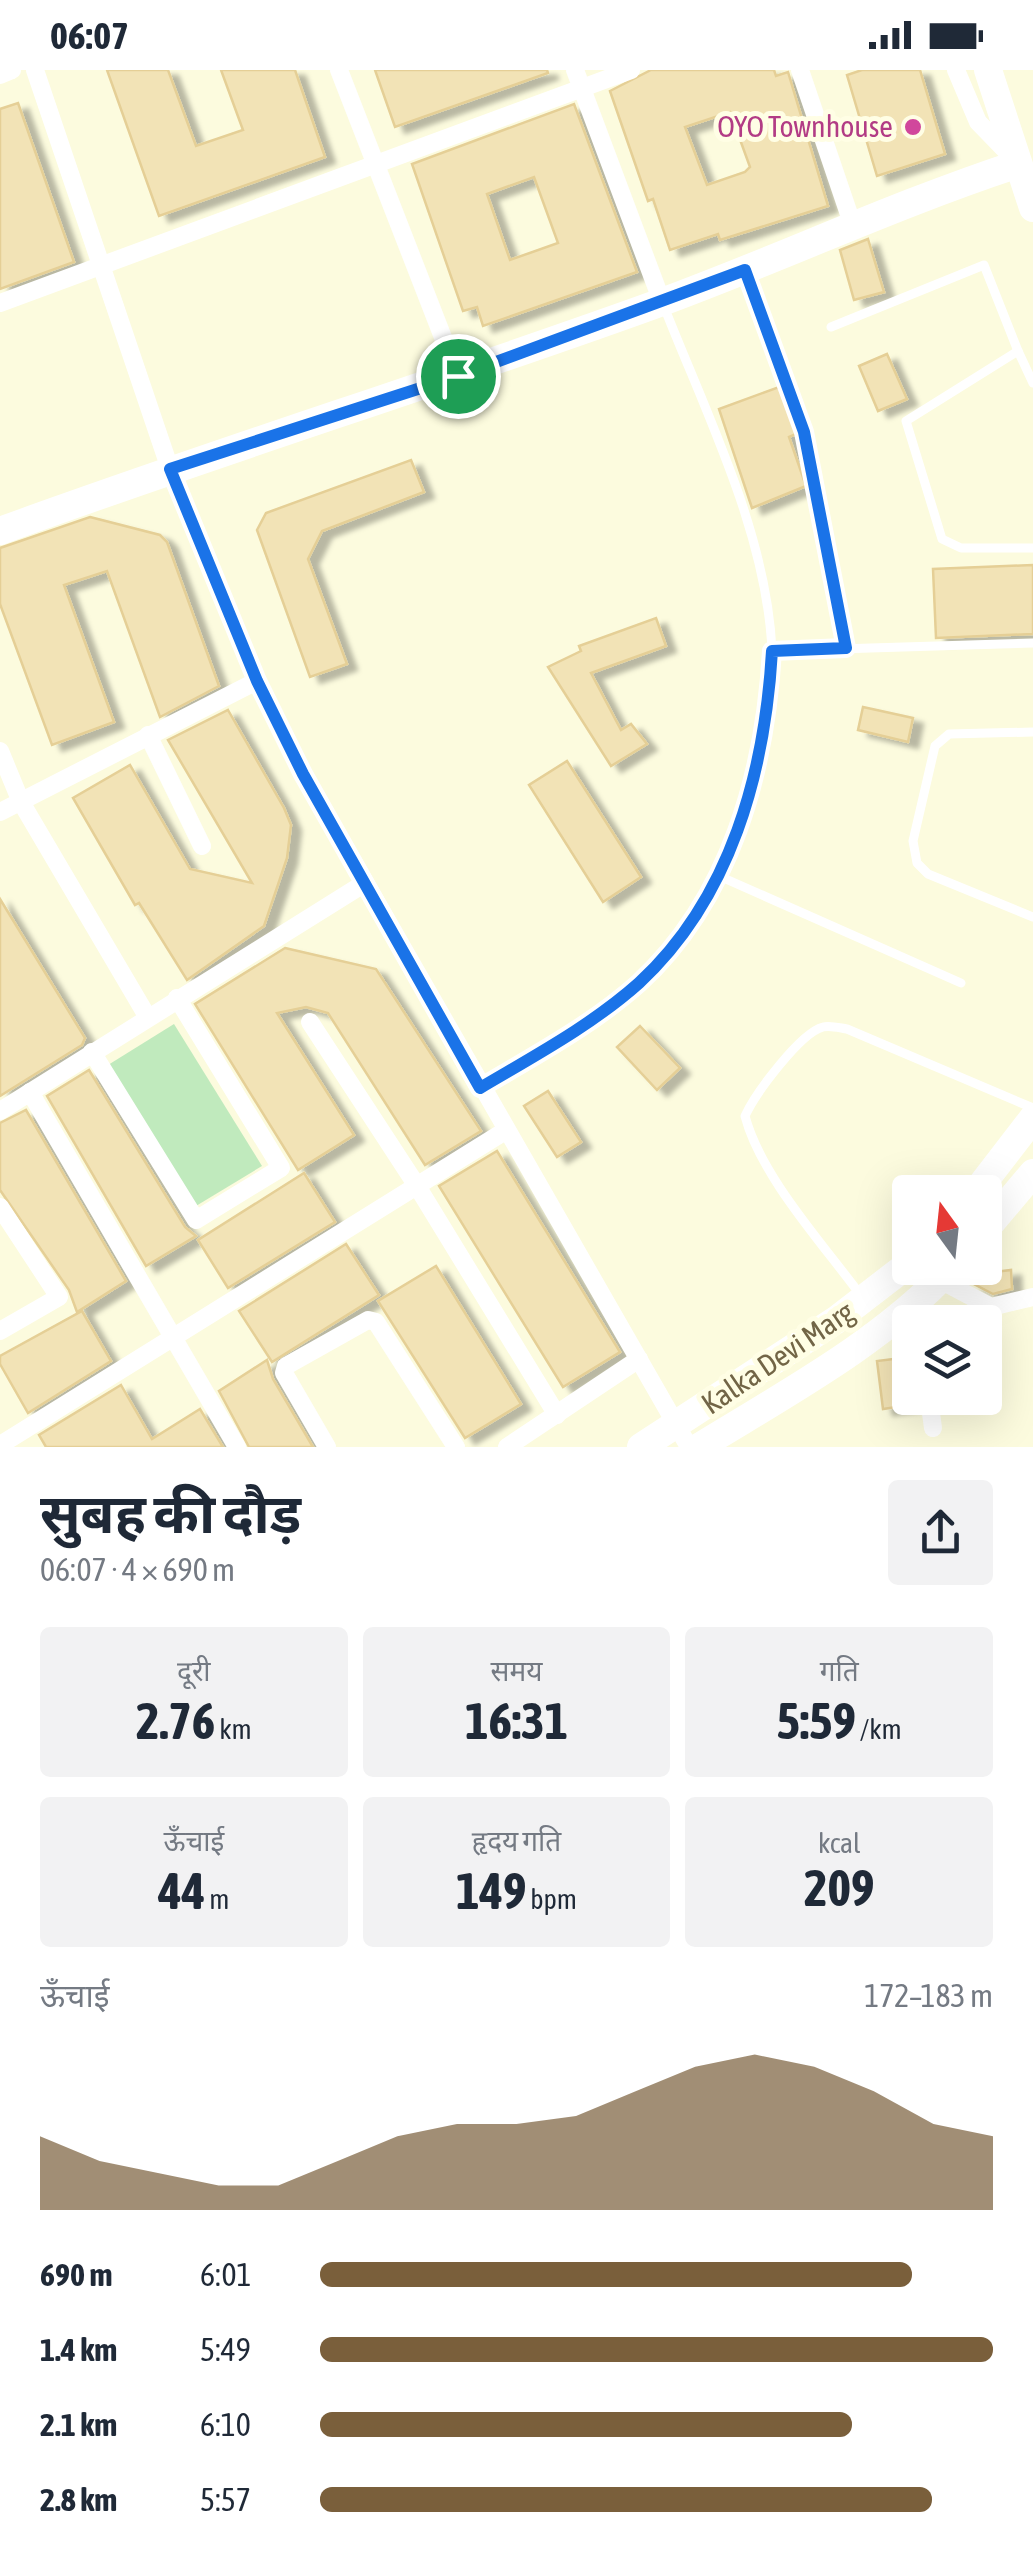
<!DOCTYPE html>
<html lang="hi">
<meta charset="utf-8">
<style>
:root{--surface:#fff;--page:#f2f2f3;--text:#1f2937;--muted:#747a83;--accent:#7a5f3b}
body{margin:0;font-family:"Asap Condensed","Noto Sans Devanagari",sans-serif;background:var(--page);color:var(--text);height:100vh;display:flex;flex-direction:column;font-size:38px;white-space:nowrap}
*{box-sizing:border-box;margin:0}
p{font-size:32px;color:var(--muted)}
.icon{flex:none;width:55px;height:55px;fill:none;stroke:currentColor;stroke-width:2;stroke-linecap:round;stroke-linejoin:round}
.map{position:relative;height:1377px;overflow:hidden}
.details{display:flex;flex-direction:column;background:var(--surface);flex:1}
.details>*{flex:none}
.needle{width:65px;rotate:345deg}
.buttons{position:absolute;left:892px;top:1105px;display:grid;gap:20px}
.buttons a{display:grid;place-items:center;width:110px;height:110px;border-radius:10px;background:var(--surface);box-shadow:0 10px 40px #0002;font-size:50px}
.pin{position:absolute;display:grid;place-items:center;width:85px;height:85px;color:#fff;margin:-42px;border:5px solid #fff;border-radius:50%;box-shadow:0 2px 10px #0007}
.round{display:grid;place-items:center;flex:none;width:105px;height:105px;border-radius:10px;background:var(--page)}
.overview{display:flex;align-items:center;justify-content:space-between;height:170px;padding:0 40px}
h1{font-size:55px;font-weight:700;line-height:75px}
.figures{display:grid;grid-template-columns:repeat(3,1fr);gap:15px;height:170px;padding:10px 40px}
.figures div{display:grid;align-content:center;border-radius:10px;background:var(--page);text-align:center}
.figures b{font-size:50px;font-weight:700}
.figures small{font-size:28px;font-weight:400}
.figures p{font-size:28px}
.chart{height:280px;padding:20px 40px}
.chart p{display:flex;justify-content:space-between}
.chart svg{width:100%;height:180px;margin-top:10px;fill:var(--accent);opacity:.7}
ul{padding:0 40px;list-style:none;font-size:32px}
li{display:grid;grid-template-columns:160px 120px 1fr;align-items:center;height:75px}
li i{height:25px;border-radius:12px;background:var(--accent)}
.status{display:flex;justify-content:space-between;align-items:center;height:70px;padding:0 50px;background:var(--surface);direction:ltr}
.status svg{height:28px;fill:currentColor}
.map>svg:first-child{display:block}
.green{fill:#c0eabd}
.building{fill:#f2e3b6;stroke:#e5cf96;stroke-width:2.5;fill-rule:evenodd;filter:url(#shadow)}
.lines{fill:none;stroke-linecap:round;stroke-linejoin:round}
.lane{stroke:#fff;stroke-width:9}
.street{stroke:#fff;stroke-width:18}
.secondary{stroke:#fff;stroke-width:28}
.route-casing{stroke:#fff;stroke-width:20}
.route{stroke:#1a73e8;stroke-width:12}
.hotel-dot{fill:#d1479c;stroke:#fffee5;stroke-width:4}
.labels{text-anchor:middle;stroke-width:10;stroke-linejoin:round;paint-order:stroke}
.hotel-label{font-size:30px;fill:#b23c85;stroke:#fffee5;text-anchor:end}
.street-label{font-size:30px;fill:#726546;stroke:#fffee5}
</style>
<div class="status"><b>06:07</b><svg viewBox="0 0 49 12"><path d="M0 12V9h3v3zM5 12V6h3v6zM10 12V3h3v9zM15 12V0h3v12zM26 1h20v11H26zM47 4h2v5h-2z"/></svg></div>
<div class="map">
<svg width="1033" height="1377" viewBox="0 0 1033 1377">
<defs>
<filter id="shadow"><feDropShadow dx="10" dy="6" stdDeviation="2.5" flood-color="#0004"/></filter>
</defs>
<rect width="100%" height="100%" fill="#fcfbde"/>
<polygon class="green" points="174,954 262,1096 196,1136 108,995"/>
<g class="building">
<polygon points="107,0 168,0 196,76 243,60 221,0 295,0 325,87 159,146"/>
<polygon points="375,0 547,0 548,3 395,57"/>
<path d="M 651,0 L 774,0 L 776,6 L 788,2 L 828,136 L 720,170 L 718,164 L 670,180 L 653,129 L 648,131 L 610,21 ZM 730,42 L 750,97 L 745,102 L 707,115 L 685,57 Z"/>
<polygon points="862,0 920,0 945,84 877,106 847,5"/>
<polygon points="18,33 74,192 0,219 0,39"/>
<path d="M 574,34 L 637,202 L 483,256 L 477,237 L 463,241 L 412,94 ZM 534,107 L 558,173 L 510,190 L 487,124 Z"/>
<polygon points="868,169 884,222 854,230 840,180"/>
<polygon points="887,284 907,329 878,341 859,296"/>
<polygon points="779,317 796,364 789,367 806,416 752,438 719,339"/>
<polygon points="411,390 424,422 322,461 308,489 347,594 310,607 257,460 266,443"/>
<polygon points="90,447 160,465 167,472 219,616 160,647 107,501 64,515 114,652 52,675 0,534 0,478"/>
<polygon points="1033,495 1033,564 936,568 933,499"/>
<polygon points="656,548 666,576 591,603 621,660 631,654 647,674 611,696 548,597 581,581 579,576"/>
<polygon points="863,637 913,648 908,672 858,660"/>
<polygon points="228,640 284,738 291,755 287,788 264,856 187,910 139,833 135,835 73,728 130,695 190,799 252,813 168,670"/>
<polygon points="567,691 641,807 603,832 529,715"/>
<polygon points="0,829 85,968 82,975 0,1026"/>
<polygon points="285,878 376,899 481,1061 425,1095 328,943 306,937 277,943 354,1065 298,1100 195,934"/>
<polygon points="640,956 680,998 657,1020 617,977"/>
<polygon points="89,1000 185,1157 196,1166 146,1196 47,1026"/>
<polygon points="548,1021 581,1072 557,1087 524,1036"/>
<polygon points="26,1040 126,1211 77,1242 69,1220 0,1120 0,1053"/>
<polygon points="497,1081 620,1282 563,1317 439,1116"/>
<polygon points="304,1103 335,1152 228,1218 198,1170"/>
<polygon points="346,1174 379,1225 272,1292 239,1241"/>
<polygon points="436,1196 521,1334 465,1368 378,1231"/>
<polygon points="1011,1200 1012,1219 993,1224 974,1214 970,1205"/>
<polygon points="82,1241 111,1291 28,1343 0,1294 0,1286"/>
<polygon points="910,1287 910,1335 883,1339 877,1291"/>
<polygon points="267,1290 273,1309 313,1377 249,1377 219,1321"/>
<polygon points="121,1315 152,1369 200,1339 223,1377 46,1377 39,1365"/>
</g>
<g class="lines">
<g class="lane">
<polyline points="746,203 804,362 846,578"/>
<polyline points="831,257 984,195 1018,281"/>
<polyline points="1033,313 1018,281 906,351 942,469 961,478 1033,478"/>
<polyline points="772,581 1033,573"/>
<polyline points="1033,662 949,664 935,676 913,771 917,793 928,804 1033,847"/>
<polyline points="719,806 961,913"/>
<path d="M 482,1016 C 625,934 704,883 750,716 C 762,673 774,626 772,581 C 767,463 706,344 663,234"/>
<path d="M 862,1227 C 824,1175 761,1107 745,1046 C 755,1024 800,963 823,957 C 830,955 840,958 847,959 L 1033,1038"/>
</g>
<g class="street">
<polyline points="35,0 170,399 257,611 303,704 689,1377"/>
<polyline points="339,0 458,306"/>
<polyline points="575,0 662,232"/>
<polyline points="800,0 852,153"/>
<polyline points="956,0 978,52 1011,86"/>
<polyline points="0,5 12,0"/>
<polyline points="0,233 631,0"/>
<polyline points="148,665 202,776"/>
<polyline points="0,681 21,732 147,946"/>
<polyline points="0,742 257,611"/>
<polyline points="310,952 417,1116 557,1345"/>
<polyline points="92,982 196,1150 281,1098 177,928"/>
<polyline points="30,1022 237,1377"/>
<polyline points="0,1041 365,813"/>
<polyline points="0,1137 59,1227 0,1261"/>
<polyline points="940,1210 991,1237 1033,1227"/>
<polyline points="929,1328 933,1358"/>
<polyline points="0,1375 505,1061"/>
<polyline points="327,1377 284,1303 286,1296 368,1250 376,1252 456,1377"/>
<polyline points="507,1377 639,1289"/>
</g>
<g class="secondary">
<polyline points="988,0 1033,138"/>
<path d="M 0,461 C 216,382 435,314 651,236 C 775,191 893,135 1018,94"/>
<polyline points="976,1122 1033,1048"/>
<polyline points="985,1160 1033,1103"/>
<polyline points="641,1377 836,1250 910,1193"/>
<path d="M 699,1377 C 785,1324 882,1272 951,1198"/>
</g>
</g>
<g class="lines">
<g class="route-casing">
<path id="route" d="M 745,200 L 804,362 L 846,578 L 772,581 C 765,702 731,828 639,913 C 592,955 534,986 480,1018 L 303,704 L 257,611 L 170,399 L 458,306 Z"/>
</g>
<use href="#route" class="route"/>
</g>
<circle class="hotel-dot" cx="913" cy="57" r="10"/>
<g class="labels">
<g class="hotel-label">
<text x="893" y="67">OYO Townhouse</text>
</g>
<g class="street-label">
<text transform="translate(778 1288) rotate(-34)" y="10">Kalka Devi Marg</text>
</g>
</g>
</svg>
<div class="buttons">
<a><svg class="needle" viewBox="-14 -14 28 28"><path d="M0-13l5 13h-10z" fill="#e53935"/><path d="M0 13l5-13h-10z" fill="#747a83"/></svg></a>
<a><svg class="icon" aria-label="layers" viewBox="0 0 24 24"><path d="M12 4l9 5-9 5-9-5zM3 14l9 5 9-5"/></svg></a>
</div>
<div class="pin" style="left:458px;top:306px;background:#1e9e55"><svg class="icon" aria-label="arrive" viewBox="0 0 24 24"><path d="M6 21V4h12l-3 4 3 4H6"/></svg></div>
</div>
<section class="details">
<div class="overview"><div><h1>सुबह की दौड़</h1><p>06:07 · 4 × 690 m</p></div><a class="round"><svg class="icon" aria-label="share" viewBox="0 0 24 24"><path d="M12 15V3M7 8l5-5 5 5M5 13v7h14v-7"/></svg></a></div>
<div class="figures">
<div><p>दूरी</p><b>2.76<small> km</small></b></div>
<div><p>समय</p><b>16:31</b></div>
<div><p>गति</p><b>5:59<small> /km</small></b></div>
</div>
<div class="figures">
<div><p>ऊँचाई</p><b>44<small> m</small></b></div>
<div><p>हृदय गति</p><b>149<small> bpm</small></b></div>
<div><p>kcal</p><b>209</b></div>
</div>
<div class="chart"><p><span>ऊँचाई</span>172–183 m</p>
<svg viewBox="0 0 160 44" preserveAspectRatio="none"><path d="M0 44V26L10 32L20 35L30 38L40 38L50 32L60 26L70 23L80 23L90 21L100 15L110 9L120 6L130 9L140 15L150 23L160 26V44z"/></svg>
</div>
<ul>
<li><b>690 m</b>6:01<i style="width:88%"></i></li>
<li><b>1.4 km</b>5:49<i style="width:100%"></i></li>
<li><b>2.1 km</b>6:10<i style="width:79%"></i></li>
<li><b>2.8 km</b>5:57<i style="width:91%"></i></li>
</ul>
</section>
